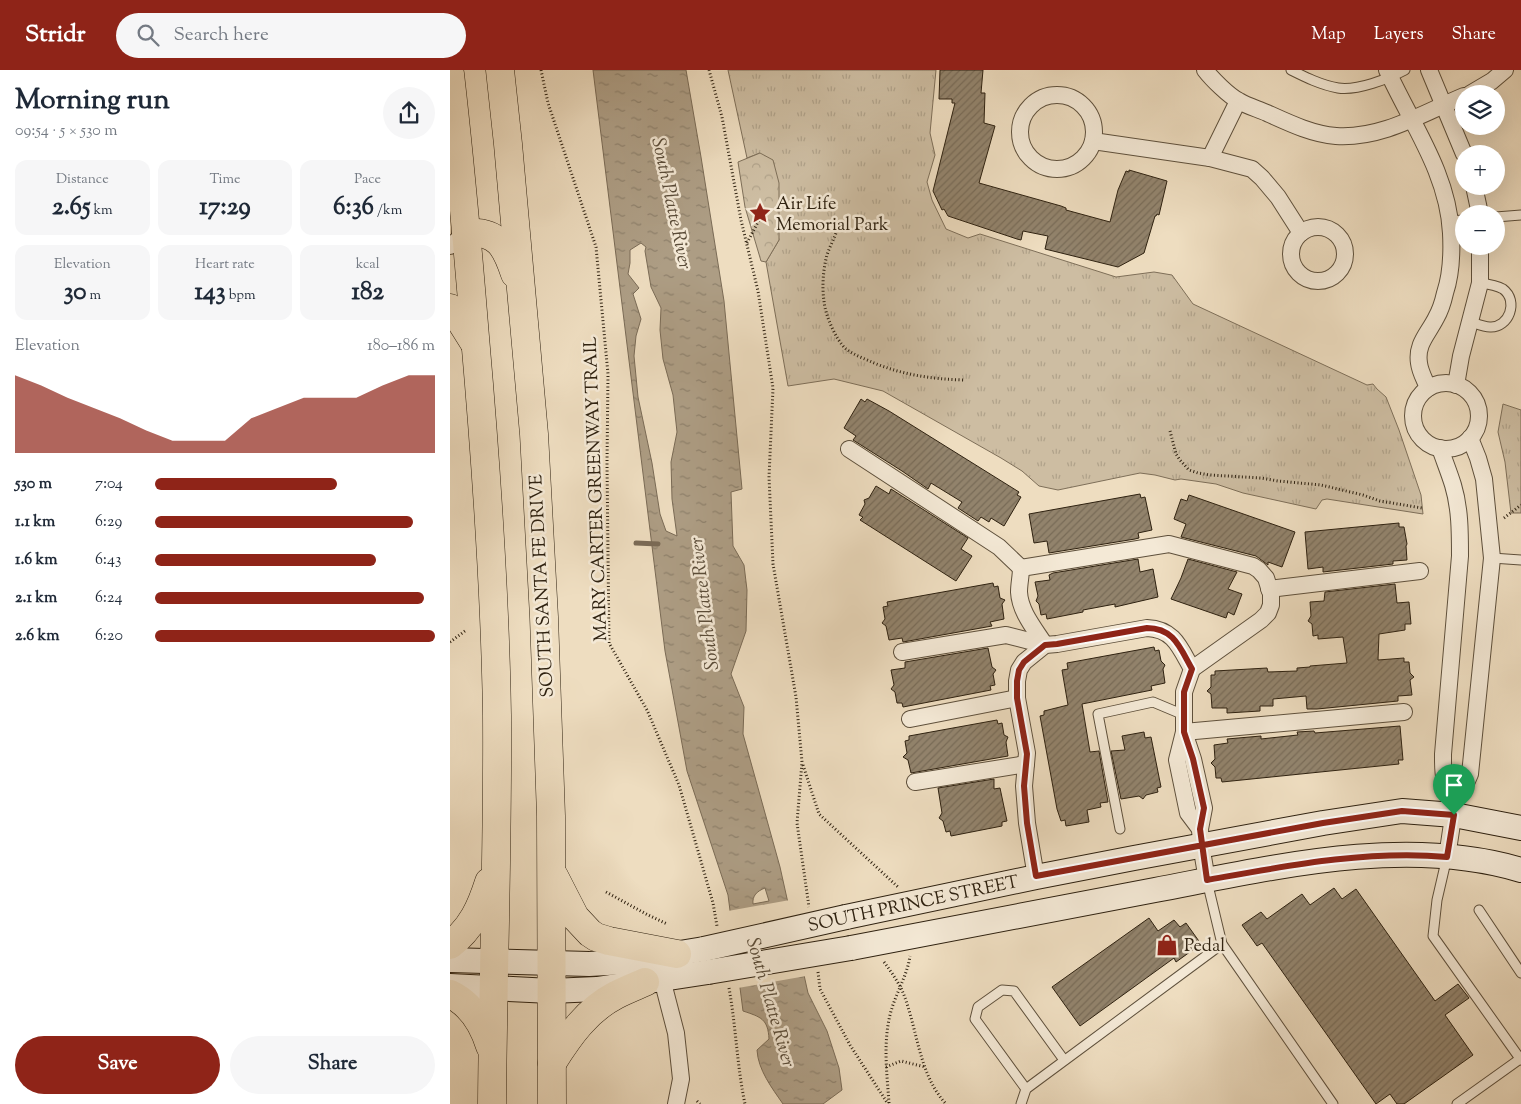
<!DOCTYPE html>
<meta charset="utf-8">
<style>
:root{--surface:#fff;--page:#f6f6f7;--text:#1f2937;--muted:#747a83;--accent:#8f2418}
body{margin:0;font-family:"Sorts Mill Goudy",serif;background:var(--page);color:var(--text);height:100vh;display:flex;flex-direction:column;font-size:19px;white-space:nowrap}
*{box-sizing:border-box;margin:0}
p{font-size:16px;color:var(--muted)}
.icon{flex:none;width:28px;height:28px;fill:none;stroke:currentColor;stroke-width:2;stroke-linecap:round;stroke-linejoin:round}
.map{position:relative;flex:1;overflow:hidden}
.details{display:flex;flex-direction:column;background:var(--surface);width:450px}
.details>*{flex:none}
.tools{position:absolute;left:1005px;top:15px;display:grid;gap:10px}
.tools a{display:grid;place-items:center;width:50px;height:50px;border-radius:50%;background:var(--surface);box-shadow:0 5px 20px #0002;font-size:25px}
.pin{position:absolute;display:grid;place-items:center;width:42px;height:42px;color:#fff;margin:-51px -21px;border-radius:50% 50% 50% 0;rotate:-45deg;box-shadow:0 0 5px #0007}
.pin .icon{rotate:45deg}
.round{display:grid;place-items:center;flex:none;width:52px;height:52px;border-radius:26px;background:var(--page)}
.overview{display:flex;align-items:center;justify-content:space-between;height:85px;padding:0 15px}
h1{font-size:28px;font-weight:700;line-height:38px}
.metrics{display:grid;grid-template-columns:repeat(3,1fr);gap:8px;height:85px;padding:5px 15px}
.metrics div{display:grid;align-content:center;border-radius:12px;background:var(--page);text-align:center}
.metrics b{font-size:25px;font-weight:700}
.metrics small{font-size:14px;font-weight:400}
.metrics p{font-size:14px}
.chart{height:140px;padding:10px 15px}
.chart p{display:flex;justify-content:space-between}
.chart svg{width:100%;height:90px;margin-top:5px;fill:var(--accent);opacity:.7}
.primary-button{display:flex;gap:10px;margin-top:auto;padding:10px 15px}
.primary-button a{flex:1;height:58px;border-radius:30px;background:var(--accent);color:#fff;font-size:20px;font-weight:700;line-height:58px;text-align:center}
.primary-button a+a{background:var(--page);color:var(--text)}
ul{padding:0 15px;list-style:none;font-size:16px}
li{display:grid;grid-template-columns:80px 60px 1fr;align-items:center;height:38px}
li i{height:12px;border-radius:6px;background:var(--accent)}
header{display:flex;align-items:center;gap:30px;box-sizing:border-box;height:70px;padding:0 25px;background:var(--accent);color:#fff}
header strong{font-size:24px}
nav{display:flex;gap:28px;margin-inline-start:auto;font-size:18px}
.search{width:350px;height:45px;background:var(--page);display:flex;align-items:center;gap:12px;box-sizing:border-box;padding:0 18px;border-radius:28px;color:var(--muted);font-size:19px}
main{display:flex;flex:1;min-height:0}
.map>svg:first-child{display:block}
.grass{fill:url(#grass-tufts);stroke:#7e6f59}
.park{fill:url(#park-crowns);stroke:#7e6f59}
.water{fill:url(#water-ripples);stroke:#7a6b56;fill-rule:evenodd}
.pier{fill:#eeddc0}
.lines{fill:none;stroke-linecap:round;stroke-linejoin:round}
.stream{stroke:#7a6b56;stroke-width:5}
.building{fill:url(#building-hatch);stroke:#2e2110}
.lane-casing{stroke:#5e503c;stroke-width:11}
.street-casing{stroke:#5e503c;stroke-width:18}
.secondary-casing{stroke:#2e2110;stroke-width:26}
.highway-casing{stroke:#2e2110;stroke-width:29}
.path{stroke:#2e2110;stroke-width:3;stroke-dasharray:1 2.5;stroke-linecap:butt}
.lane{stroke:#f4e9d6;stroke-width:9}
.street{stroke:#f4e9d6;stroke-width:16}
.secondary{stroke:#f4e9d6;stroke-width:24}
.highway{stroke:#eeddc0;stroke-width:28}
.secondary-bridge-casing{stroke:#2e2110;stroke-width:26;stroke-linecap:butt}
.secondary-bridge{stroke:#f4e9d6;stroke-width:24}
.route-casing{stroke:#fff;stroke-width:10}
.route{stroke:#8f2418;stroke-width:6}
.labels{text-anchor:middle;stroke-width:5;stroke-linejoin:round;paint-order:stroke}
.poi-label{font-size:18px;fill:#2e2110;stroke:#f4e9d6;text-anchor:start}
.street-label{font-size:18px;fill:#2e2110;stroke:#f4e9d6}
.water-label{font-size:19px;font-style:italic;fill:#5a4c39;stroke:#f4e9d6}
</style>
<header>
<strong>Stridr</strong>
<div class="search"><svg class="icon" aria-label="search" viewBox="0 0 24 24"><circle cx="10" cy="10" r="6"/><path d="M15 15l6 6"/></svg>Search here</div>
<nav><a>Map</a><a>Layers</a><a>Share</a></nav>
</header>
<main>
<section class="details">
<div class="overview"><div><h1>Morning run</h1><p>09:54 · 5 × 530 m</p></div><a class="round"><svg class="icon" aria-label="share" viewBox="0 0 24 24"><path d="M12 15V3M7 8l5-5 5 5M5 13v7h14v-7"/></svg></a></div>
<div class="metrics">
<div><p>Distance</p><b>2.65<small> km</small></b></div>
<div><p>Time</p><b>17:29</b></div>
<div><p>Pace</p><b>6:36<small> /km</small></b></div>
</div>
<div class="metrics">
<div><p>Elevation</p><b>30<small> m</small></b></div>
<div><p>Heart rate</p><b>143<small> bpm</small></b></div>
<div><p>kcal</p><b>182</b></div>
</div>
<div class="chart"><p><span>Elevation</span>180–186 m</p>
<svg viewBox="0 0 160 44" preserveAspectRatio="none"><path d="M0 44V6L10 11L20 17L30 22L40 27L50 33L60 38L70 38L80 38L90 27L100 22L110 17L120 17L130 17L140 11L150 6L160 6V44z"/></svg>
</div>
<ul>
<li><b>530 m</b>7:04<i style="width:65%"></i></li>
<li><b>1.1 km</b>6:29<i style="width:92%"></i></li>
<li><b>1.6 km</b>6:43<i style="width:79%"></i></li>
<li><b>2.1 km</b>6:24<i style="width:96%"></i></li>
<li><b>2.6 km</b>6:20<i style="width:100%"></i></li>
</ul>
<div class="primary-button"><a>Save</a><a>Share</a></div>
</section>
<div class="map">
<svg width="1071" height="1034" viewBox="0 0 1071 1034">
<defs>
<pattern id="grass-tufts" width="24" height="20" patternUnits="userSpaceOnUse" patternTransform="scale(1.25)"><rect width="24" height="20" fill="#cdbda2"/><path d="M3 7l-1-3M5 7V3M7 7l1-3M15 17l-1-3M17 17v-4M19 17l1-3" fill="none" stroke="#b0a28a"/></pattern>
<pattern id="park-crowns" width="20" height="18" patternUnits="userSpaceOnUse" patternTransform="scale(1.25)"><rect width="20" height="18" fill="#cdbda2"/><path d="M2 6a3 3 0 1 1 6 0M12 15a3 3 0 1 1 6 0" fill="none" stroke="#b0a28a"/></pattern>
<pattern id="water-ripples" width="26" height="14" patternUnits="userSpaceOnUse" patternTransform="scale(1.25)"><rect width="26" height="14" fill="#ad9d84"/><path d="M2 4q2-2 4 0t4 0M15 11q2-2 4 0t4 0" fill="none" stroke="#8d806b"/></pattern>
<pattern id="building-hatch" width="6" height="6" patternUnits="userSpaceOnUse" patternTransform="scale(1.25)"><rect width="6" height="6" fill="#92836c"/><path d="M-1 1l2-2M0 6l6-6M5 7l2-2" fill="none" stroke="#786b57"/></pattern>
</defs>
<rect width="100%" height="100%" fill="#eeddc0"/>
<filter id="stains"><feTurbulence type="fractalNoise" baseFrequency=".004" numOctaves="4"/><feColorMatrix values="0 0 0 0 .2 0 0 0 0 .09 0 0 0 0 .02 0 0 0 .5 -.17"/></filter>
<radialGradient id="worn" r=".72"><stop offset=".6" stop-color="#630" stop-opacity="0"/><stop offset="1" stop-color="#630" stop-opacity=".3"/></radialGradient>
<g class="grass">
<polygon points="278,0 486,0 480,63 485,85 477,112 482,130 496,159 518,168 530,164 666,207 704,202 722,205 743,234 917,315 923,314 927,319 936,327 949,360 971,425 973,444 877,429 872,430 866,439 793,423 766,414 731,409 725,410 705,405 690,403 608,420 589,416 572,401 551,388 433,321 384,309 338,316 316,192 329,170 310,83 297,88"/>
<polygon points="1053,334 1071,340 1071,443 1061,443 1055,392 1048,362"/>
</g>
<polygon class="park" points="310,83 323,90 329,113 329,170 316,192 311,191 295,137 288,92"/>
<path class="water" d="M 143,0 L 236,0 L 251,87 L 274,231 L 292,419 L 281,422 L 283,476 L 294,495 L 297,520 L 296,561 L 281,604 L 294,637 L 293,664 L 330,797 L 358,923 L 377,961 L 389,998 L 392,1020 L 373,1034 L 333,1034 C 322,1018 308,1000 307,980 L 319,969 C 318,949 311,947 293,941 L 278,825 L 237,701 L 215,581 ZM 191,173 L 196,177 L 195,181 L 201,217 L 211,238 L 210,260 L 213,289 L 223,325 L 227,362 L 221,392 L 222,429 L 227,466 L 216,461 L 210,444 L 202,393 L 188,327 L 184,286 L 186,266 L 191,249 L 183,224 L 189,218 L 178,204 L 180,193 L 180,180 ZM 315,818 L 319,831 L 303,834 C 302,826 307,821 315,818 Z"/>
<polygon class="pier" points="340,830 356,906 288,918 278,841"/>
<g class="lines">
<polyline class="stream" points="186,473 208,474"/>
</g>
<g class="building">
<polygon points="490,0 533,0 531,23 535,23 534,53 545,56 529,113 611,136 616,138 616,140 660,152 668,120 676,101 679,102 679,100 717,111 709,145 707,144 706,146 705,146 694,183 668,197 595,179 598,166 573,161 571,170 567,169 498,146 494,139 492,140 483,121 505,33 502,33 502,29 489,29"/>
<polygon points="411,329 415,332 417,329 439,341 569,422 567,425 571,427 554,456 541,448 539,452 531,447 528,451 508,438 512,432 481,413 478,419 452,401 403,370 406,366 394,358"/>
<polygon points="426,416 439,424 441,419 518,468 511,479 522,486 506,511 410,450 413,447 409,445 415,434 414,430 419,428"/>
<polygon points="690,424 691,428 695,427 702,460 688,463 689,468 685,469 599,483 597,471 584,473 579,444"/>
<polygon points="739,425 845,462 832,497 818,492 818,495 806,486 731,467 736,454 724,449 731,429 737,431"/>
<polygon points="949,453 949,457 954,457 957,474 956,476 957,490 943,491 943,494 873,502 873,497 858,499 855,462"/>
<polygon points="688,489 690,502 703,499 708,527 665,537 665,534 633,540 633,542 597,549 596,544 591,545 589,534 586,531 588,526 585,512 600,510 599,505 603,503"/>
<polygon points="738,489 787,502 778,519 792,524 784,545 778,542 776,548 721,529 731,508"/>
<polygon points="543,513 544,517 548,516 550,528 555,530 552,534 554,549 540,552 542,556 453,572 452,568 439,570 436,556 432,553 435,549 433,537 438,536 437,532"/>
<polygon points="945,514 947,533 959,532 961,554 955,554 955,560 929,564 928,590 954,588 954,592 959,592 960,603 964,607 960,610 962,625 948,626 948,631 867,639 857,639 856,626 823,629 823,636 810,636 810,641 777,643 777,638 762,638 761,624 757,621 761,617 761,605 765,605 765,601 817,598 818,602 847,601 847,598 860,597 860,596 897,593 893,567 868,569 868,565 863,566 862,554 858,551 861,546 860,532 874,531 875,522"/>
<polygon points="704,577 705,581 709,580 711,591 715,595 713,599 715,613 701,616 702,620 632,634 640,682 649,681 658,732 650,733 651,737 637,740 639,752 616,756 615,750 611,751 607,739 590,646 594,645 594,641 618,635 612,600 618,599 617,593"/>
<polygon points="538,578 542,597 546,600 543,604 545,615 540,616 541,620 453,637 452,633 447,633 445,622 441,619 444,615 441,600 455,598 455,592"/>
<polygon points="547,650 548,654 552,653 554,665 558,667 556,672 558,686 461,703 458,690 453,687 457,683 455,671 459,670 459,666"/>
<polygon points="950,656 953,690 948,690 949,694 772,712 771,708 766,708 765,697 761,693 765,689 764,675 778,673 777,669 811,666 811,669 848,665 847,662 864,661 865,663"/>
<polygon points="694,662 695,668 701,667 711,717 707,718 708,722 696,725 693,729 689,726 671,729 661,681 675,680 672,666"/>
<polygon points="544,709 544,719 550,718 557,751 552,752 552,756 501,766 500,761 496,762 493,751 489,748 492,743 488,718"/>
<polygon points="884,818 892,829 906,819 985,931 1008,914 1019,928 995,945 1023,985 954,1034 947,1034 940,1024 926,1034 812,873 807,876 792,855 811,842 817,849 852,824 860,835"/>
<polygon points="699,848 708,861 724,850 730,857 736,853 751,874 726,892 724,888 630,956 602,917"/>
</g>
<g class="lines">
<g class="lane-casing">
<g id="lane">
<path d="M 841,0 C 855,7 871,15 888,18 C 907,21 938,9 955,0"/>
<polyline points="1046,147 1071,145"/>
<polyline points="999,151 1014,150"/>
<path d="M 1021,252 C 1027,254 1034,257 1040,257 C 1059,258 1069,231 1053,219 C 1046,215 1038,214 1030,213"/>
<polyline points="1042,488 1071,490"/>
<polyline points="670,759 648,644 703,632 734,645"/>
<polyline points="997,787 987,830 983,866 1071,990"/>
<polyline points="757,811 772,874 883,1034"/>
<polyline points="1029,840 1071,903"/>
<polyline points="576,1019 525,949 528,937 552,920 564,921 614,990"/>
<polyline points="571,1034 576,1019 772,874"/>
<polyline points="1007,1034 1070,989"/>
</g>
</g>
<g class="street-casing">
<g id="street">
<path d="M 755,0 C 762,9 779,26 789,31 C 797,36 808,39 817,43 C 839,53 862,64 886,66 C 932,69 973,43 1014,26"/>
<path d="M 937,0 C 961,53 998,103 1001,163 C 1002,182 1001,205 995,223 C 993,232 990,241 986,248 C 978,264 966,274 969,293 C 970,302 975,310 978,318"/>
<polyline points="979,0 1014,84"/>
<polyline points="1020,24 1042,11 1055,0"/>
<circle cx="607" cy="62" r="37"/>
<polyline points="643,71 760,88 802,99 812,108 828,127 851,163"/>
<polyline points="760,88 788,31"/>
<polyline points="1024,116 1030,144"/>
<circle cx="868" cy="184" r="27"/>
<polyline points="0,176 16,163"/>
<circle cx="996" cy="346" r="33"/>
<polyline points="1006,315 1011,286 1030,213 1030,176"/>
<path d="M 990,378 C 994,390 999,402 1003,415 C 1010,438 1010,462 1010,486 L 993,684 C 993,703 992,713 1006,727"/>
<polyline points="399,379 549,477 571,498"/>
<polyline points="819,519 970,501"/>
<path d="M 595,575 C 585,559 570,542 569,522 C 569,514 571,506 571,498 L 719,474 L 803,496 L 809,500 L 816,508 L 821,524 L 821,535 L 818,543 L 811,550 L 742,599"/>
<polyline points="452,582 556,565 595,575"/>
<polyline points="460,649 567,628"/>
<polyline points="734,662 954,642"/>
<polyline points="734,662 743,689 754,738 750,759 751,775 757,810"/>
<polyline points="465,712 576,694"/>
<polyline points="997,787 1006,727 1013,720 1020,704 1042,488 1034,409 1028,388 1020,368"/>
<path d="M 586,807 L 577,753 L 574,716 L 577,683 L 567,628 L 567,611 L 569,600 L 574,592 L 595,575 L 607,574 L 697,558 C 724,559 730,578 742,599 L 734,622 L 734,662 L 727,690 L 738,743 L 750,759"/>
<polyline points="212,909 226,963 231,1009 226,1034"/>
</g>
</g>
<g class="secondary-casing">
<g id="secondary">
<polyline points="396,847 586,807 684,788 873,753 952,741 1004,745 1071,758"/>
<path d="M 401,878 C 503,859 604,839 705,820 C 821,798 955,765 1071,800"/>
<polyline points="0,890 139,894 175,892 254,879"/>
<polyline points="0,916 101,921 147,919 258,902"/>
</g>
</g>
<g class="highway-casing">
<g id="highway">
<polyline points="50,0 58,74 84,364 94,547 101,746 102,1034"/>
<path d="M 0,4 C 10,92 18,180 25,267 C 36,393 45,519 47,645 C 48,775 43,904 42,1034"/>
<path d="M 16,163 C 48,160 56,177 65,204"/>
<polyline points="0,238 8,247 25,274"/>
<polyline points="104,806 125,847 140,863 146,867 159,871 227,884"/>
<path d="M 0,875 C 22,858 31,837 39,812"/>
<path d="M 0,924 C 21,934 33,954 40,976"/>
<path d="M 102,993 C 119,966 137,940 166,925 C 176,920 186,916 195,912"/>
</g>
</g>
<g class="path">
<polyline points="91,0 98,33 146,177 158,304 157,393 159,573 197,640 229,715 263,833 267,856"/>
<polyline points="259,0 272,47 291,150 308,221 323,318 319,407 323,494 346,627 352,692 347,753 359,837"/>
<path d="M 387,160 C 384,170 378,179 376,189 C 373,202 372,218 374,231 C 375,245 386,270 396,279 C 404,285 415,289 424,293 C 454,305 481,309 514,310"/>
<polyline points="297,173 309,150 310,143"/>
<polyline points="720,361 726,384 730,390 739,400 748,403 760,405 811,408 828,411 871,415 913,425 930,431 972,438"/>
<polyline points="1054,448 1071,435"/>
<polyline points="0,572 15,561"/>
<polyline points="353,695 369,744 448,817"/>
<polyline points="156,822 198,845 217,854"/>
<path d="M 434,892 C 440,900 446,909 451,918 C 468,956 467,1002 496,1034"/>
<polyline points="368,902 370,919 400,975 438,1034"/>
<path d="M 279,918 C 286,957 287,996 295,1034"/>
<polyline points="436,997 451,991 475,997"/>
<polyline points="247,1031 250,1034"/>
<path d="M 439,1033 C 437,1004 433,974 440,945 C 445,924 457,907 460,886"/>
</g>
<use href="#lane" class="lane"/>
<use href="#street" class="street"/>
<use href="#secondary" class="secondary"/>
<use href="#highway" class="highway"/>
<g class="secondary-bridge-casing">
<g id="secondary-bridge">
<polyline points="254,879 396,847"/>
<polyline points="258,902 401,878"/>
</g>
</g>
<use href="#secondary-bridge" class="secondary-bridge"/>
</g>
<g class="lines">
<g class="route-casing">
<path id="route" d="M 1004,745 L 952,741 L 873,753 L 586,806 L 577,753 L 574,716 L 577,684 L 567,628 L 567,611 L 569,600 L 574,592 L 595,575 L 607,574 L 697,558 C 724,558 730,578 742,599 L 734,622 L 734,662 L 743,689 L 754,738 L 750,759 L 757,810 C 836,796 916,780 997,787 L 1004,745"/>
</g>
<use href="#route" class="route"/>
</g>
<defs>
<g id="sight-bare" transform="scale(1.725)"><path d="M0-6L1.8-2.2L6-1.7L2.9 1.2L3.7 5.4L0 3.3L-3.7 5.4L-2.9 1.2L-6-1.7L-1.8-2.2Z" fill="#8f2418" stroke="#f4e9d6" stroke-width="2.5" paint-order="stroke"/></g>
<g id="shop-bare" transform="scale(1.725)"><path d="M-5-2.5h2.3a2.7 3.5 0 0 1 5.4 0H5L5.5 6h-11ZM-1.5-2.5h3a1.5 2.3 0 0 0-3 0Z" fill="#8f2418" stroke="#f4e9d6" stroke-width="2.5" paint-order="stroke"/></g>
</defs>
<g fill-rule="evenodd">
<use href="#sight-bare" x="310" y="143"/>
<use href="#shop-bare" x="717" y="875"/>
</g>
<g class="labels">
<g class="poi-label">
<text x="326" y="139">Air Life<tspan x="326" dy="21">Memorial Park</tspan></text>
<text x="734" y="881">Pedal</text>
</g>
<g class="street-label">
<text transform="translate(145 419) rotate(-92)" y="6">MARY CARTER GREENWAY TRAIL</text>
<text transform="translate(91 516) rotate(-93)" y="6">SOUTH SANTA FE DRIVE</text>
<text transform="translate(463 833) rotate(-12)" y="6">SOUTH PRINCE STREET</text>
</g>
<g class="water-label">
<text transform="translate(223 133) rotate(78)" y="7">South Platte River</text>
<text transform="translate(253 534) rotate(-97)" y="7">South Platte River</text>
<text transform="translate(322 932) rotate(74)" y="7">South Platte River</text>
</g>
</g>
<rect width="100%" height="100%" filter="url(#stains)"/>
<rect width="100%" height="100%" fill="url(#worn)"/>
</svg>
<div class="tools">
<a><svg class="icon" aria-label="layers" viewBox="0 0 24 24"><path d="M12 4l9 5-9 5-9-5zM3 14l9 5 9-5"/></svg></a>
<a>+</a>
<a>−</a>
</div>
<div class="pin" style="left:1004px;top:745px;background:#1e9e55"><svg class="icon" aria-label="arrive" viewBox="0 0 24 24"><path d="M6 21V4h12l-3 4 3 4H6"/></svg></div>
</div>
</main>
